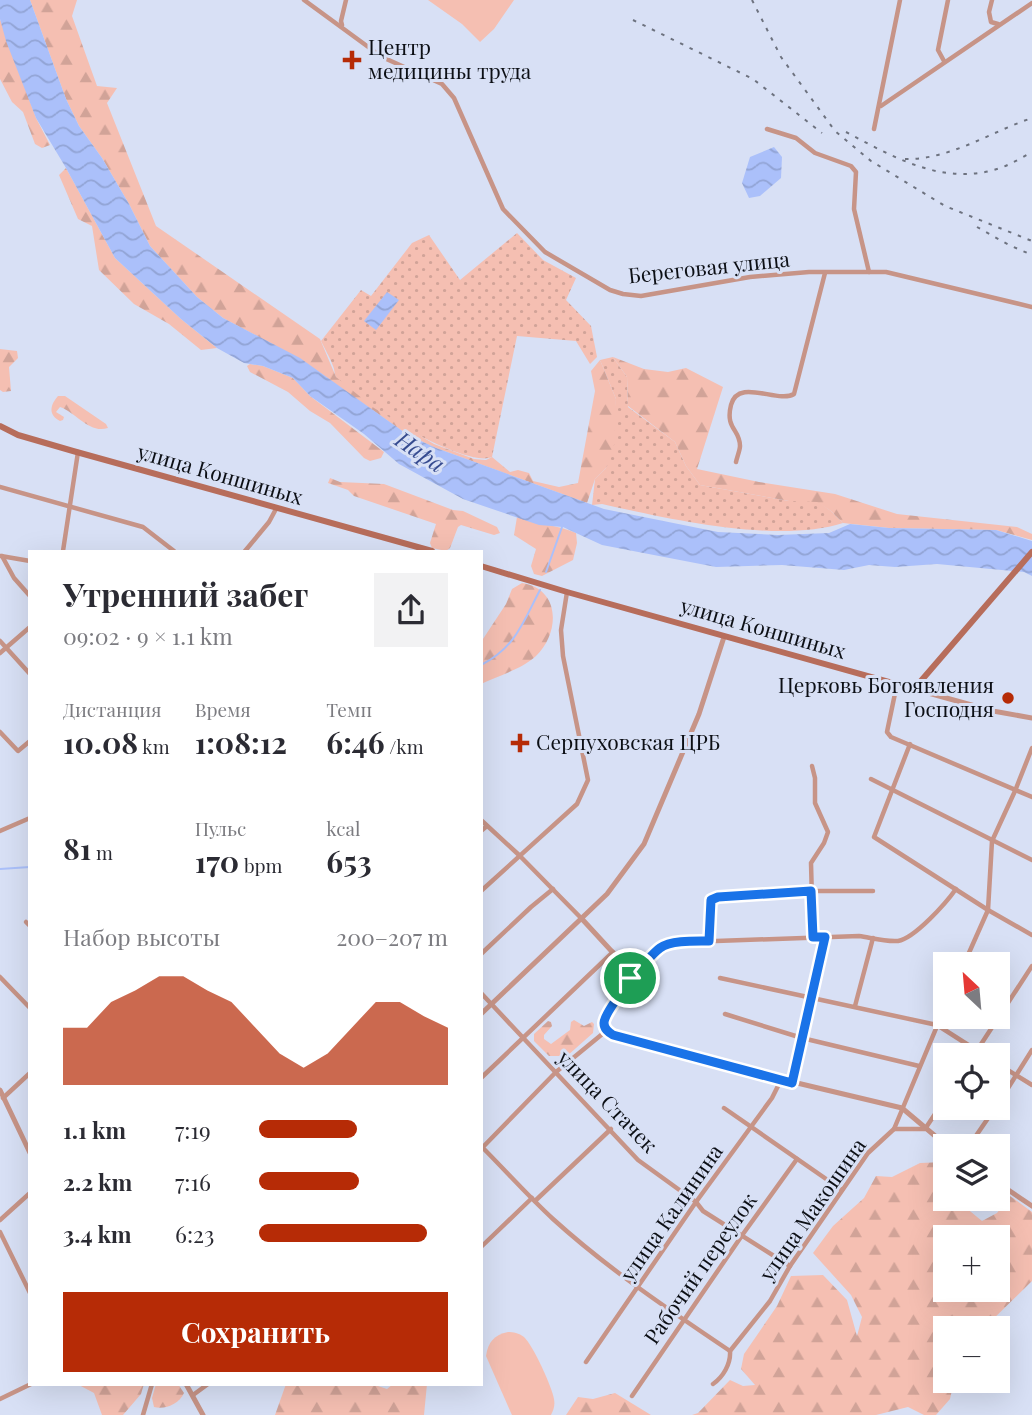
<!DOCTYPE html>
<html lang="ru">
<meta charset="utf-8">
<style>
:root{--surface:#fff;--page:#f2f2f3;--text:#2b2b33;--muted:#7c7c81;--accent:#b62b06}
body{margin:0;font-family:"Playfair Display",serif;background:var(--page);color:var(--text);height:100vh;display:flex;flex-direction:column;font-size:26px;white-space:nowrap}
*{box-sizing:border-box;margin:0}
p{font-size:23px;color:var(--muted)}
.icon{flex:none;width:38px;height:38px;fill:none;stroke:currentColor;stroke-width:2;stroke-linecap:round;stroke-linejoin:round}
.map{position:relative;flex:1;overflow:hidden}
.details{position:absolute;left:28px;top:550px;width:455px;height:836px;display:flex;flex-direction:column;background:var(--surface);border-radius:0px;box-shadow:0 7px 28px #0002}
.details>*{flex:none}
.needle{width:46px;rotate:334deg}
.buttons{position:absolute;left:933px;top:952px;display:grid;gap:14px}
.buttons a{display:grid;place-items:center;width:77px;height:77px;border-radius:0px;background:var(--surface);box-shadow:0 7px 28px #0002;font-size:35px}
.pin{position:absolute;display:grid;place-items:center;width:60px;height:60px;color:#fff;margin:-30px;border:4px solid #fff;border-radius:50%;box-shadow:0 2px 7px #0007}
.round{display:grid;place-items:center;flex:none;width:74px;height:74px;border-radius:0px;background:var(--page)}
.head{display:flex;align-items:center;justify-content:space-between;height:119px;padding:0 35px}
h1{font-size:32px;font-weight:700;line-height:52px}
.metrics{display:grid;grid-template-columns:repeat(3,1fr);gap:10px;height:119px;padding:7px 35px}
.metrics div{display:grid;align-content:center}
.metrics b{font-size:30px;font-weight:700}
.metrics small{font-size:19px;font-weight:400}
.metrics p{font-size:19px}
.chart{height:196px;padding:14px 35px}
.chart p{display:flex;justify-content:space-between}
.chart svg{width:100%;height:126px;margin-top:7px;fill:var(--accent);opacity:.7}
.primary-button{display:flex;gap:14px;margin-top:auto;padding:14px 35px}
.primary-button a{flex:1;height:80px;border-radius:0px;background:var(--accent);color:#fff;font-size:28px;font-weight:700;line-height:80px;text-align:center}
ul{padding:0 35px;list-style:none;font-size:23px}
li{display:grid;grid-template-columns:112px 84px 1fr;align-items:center;height:52px}
li i{height:18px;border-radius:9px;background:var(--accent)}
.map>svg:first-child{display:block}
.grass{fill:url(#grass-dots)}
.forest{fill:url(#forest-firs);fill-rule:evenodd}
.green{fill:#f5bfb2}
.water{fill:url(#water-waves)}
.lines{fill:none;stroke-linecap:round;stroke-linejoin:round}
.stream{stroke:#abc0fa;stroke-width:2}
.minor{stroke:#c79487;stroke-width:4.5}
.tertiary{stroke:#c79487;stroke-width:5}
.secondary{stroke:#b76d5b;stroke-width:6}
.rail{stroke:#6d727f;stroke-width:2;stroke-dasharray:3.5 7;stroke-linecap:butt}
.route-casing{stroke:#fff;stroke-width:14}
.route{stroke:#1a73e8;stroke-width:9}
.poi-dot{fill:#b62b06;stroke:#d8e0f5;stroke-width:2.5}
.labels{text-anchor:middle;stroke-width:6;stroke-linejoin:round;paint-order:stroke}
.poi-label{font-size:21px;fill:#0c0f15;stroke:#d8e0f5;text-anchor:start}
.street-label{font-size:21px;fill:#0c0f15;stroke:#d8e0f5}
.water-label{font-size:23px;font-style:italic;fill:#364b90;stroke:#d8e0f5}
</style>
<div class="map">
<svg width="1032" height="1415" viewBox="0 0 1032 1415">
<defs>
<pattern id="grass-dots" width="8" height="8" patternUnits="userSpaceOnUse" patternTransform="scale(1.75)"><rect width="8" height="8" fill="#f5bfb2"/><path d="M2 2h.1M6 6h.1" fill="none" stroke="#d1a398" stroke-width="1.8" stroke-linecap="round"/></pattern>
<pattern id="forest-firs" width="22" height="20" patternUnits="userSpaceOnUse" patternTransform="scale(1.75)"><rect width="22" height="20" fill="#f5bfb2"/><path d="M5 1l3.5 6h-7zM16 11l3.5 6h-7z" fill="#d1a398"/></pattern>
<pattern id="water-waves" width="16" height="10" patternUnits="userSpaceOnUse" patternTransform="scale(1.75)"><rect width="16" height="10" fill="#abc0fa"/><path d="M0 5q4-4 8 0t8 0" fill="none" stroke="#92a4d5"/></pattern>
</defs>
<rect width="100%" height="100%" fill="#d8e0f5"/>
<g class="grass">
<path d="M 517,233 L 543,260 L 576,278 L 566,300 L 591,326 L 597,357 L 590,364 L 576,341 L 517,336 L 492,457 C 467,469 350,401 336,377 C 334,374 335,370 333,366 C 330,358 325,349 321,341 L 361,290 L 371,296 L 412,243 L 429,235 L 460,280 Z"/>
<path d="M 613,357 L 627,377 L 628,407 L 675,442 L 686,466 L 700,485 L 789,501 L 817,501 L 831,511 L 843,523 C 778,544 669,519 602,504 L 592,505 L 595,479 L 606,468 L 616,399 L 600,360 Z"/>
</g>
<g class="forest">
<polygon points="30,0 77,0 72,16 97,86 117,88 107,103 156,226 320,339 336,377 374,408 434,444 474,459 486,460 492,457 510,472 518,470 529,473 533,481 559,487 578,483 595,391 591,371 600,360 616,399 614,445 606,468 595,479 587,503 436,448 408,435 300,359 223,318 197,297 150,246 129,204 102,158 79,126 66,99"/>
<polygon points="0,19 36,118 50,145 42,148 35,144 23,112 12,102 0,79"/>
<polygon points="66,168 115,258 181,319 217,348 201,350 169,324 134,304 99,270 92,226 78,219 59,175"/>
<polygon points="0,349 17,351 18,358 9,367 11,391 3,392 0,390"/>
<polygon points="613,357 644,369 668,372 686,368 723,387 697,469 759,482 835,494 897,514 1017,527 1032,534 1032,540 996,530 889,528 843,523 831,511 817,502 789,501 700,485 686,466 675,442 628,406 627,377"/>
<polygon points="250,364 263,366 293,378 310,396 384,452 381,458 370,461 364,458 330,423 310,411 288,392 250,372 247,366"/>
<path d="M 58,396 L 65,396 L 106,424 L 108,428 C 89,434 77,413 60,407 L 56,412 L 64,417 L 63,420 L 60,421 C 48,415 50,405 58,396 Z"/>
<polygon points="330,478 340,482 384,484 453,510 463,511 497,527 500,533 494,535 461,525 458,527 450,548 446,551 432,548 430,543 436,524 354,496 348,490 328,483"/>
<path d="M 517,517 C 537,524 557,525 576,533 L 577,543 L 573,560 L 542,576 L 534,574 L 531,566 L 536,549 L 514,535 Z"/>
<path d="M 522,583 C 561,589 560,633 536,656 C 522,669 498,676 481,684 L 481,642 L 506,604 L 512,589 Z"/>
<polygon points="574,1020 584,1026 592,1022 594,1024 593,1033 567,1056 549,1056 534,1041 534,1034 548,1021 551,1022 552,1026 544,1035 544,1039 551,1044 570,1030 571,1022"/>
<path d="M 945,1162 L 945,1199 L 967,1199 L 965,1207 L 982,1221 L 997,1213 L 1010,1196 L 1032,1212 L 1032,1281 L 984,1328 L 945,1328 L 945,1350 L 943,1354 L 945,1359 L 945,1381 L 954,1381 L 950,1399 L 936,1415 L 924,1415 L 908,1407 L 876,1415 L 692,1415 L 698,1413 L 730,1380 L 743,1386 L 755,1385 L 741,1369 L 744,1354 L 777,1306 L 791,1276 L 823,1275 L 847,1300 L 857,1336 L 862,1317 L 851,1295 L 813,1253 L 833,1226 L 864,1198 L 876,1176 L 892,1177 L 920,1163 ZM 945,1237 L 998,1237 L 998,1290 L 945,1290 Z"/>
<polygon points="77,1384 144,1384 141,1394 123,1415 102,1415 94,1393"/>
<path d="M 156,1384 L 178,1384 L 184,1393 C 179,1404 165,1410 154,1407 L 152,1398 Z"/>
<polygon points="286,1384 372,1384 387,1389 393,1384 427,1384 424,1415 275,1415"/>
<polygon points="615,1393 651,1415 566,1415 578,1397 593,1399"/>
</g>
<g class="green">
<polygon points="428,0 514,0 494,29 480,42 462,24"/>
<path d="M 508,1332 C 513,1332 519,1333 524,1337 C 533,1345 552,1387 554,1399 C 555,1405 554,1409 551,1415 L 512,1415 L 511,1413 L 486,1356 C 488,1342 494,1335 508,1332 Z"/>
</g>
<g class="water">
<polygon points="0,0 30,0 66,99 79,126 102,158 129,204 150,246 197,297 223,318 300,358 408,435 436,448 604,509 718,532 778,535 829,533 850,524 889,528 996,530 1032,541 1032,576 1024,572 937,564 895,567 869,565 844,570 782,565 716,567 602,545 563,527 539,525 463,499 399,464 364,434 310,396 293,378 263,366 244,363 217,348 181,319 115,258 66,168 36,118 6,41 0,19"/>
<polygon points="774,147 782,157 781,178 760,196 749,198 742,183 750,157"/>
<polygon points="387,292 399,300 376,330 364,321"/>
</g>
<g class="lines">
<g class="stream">
<polyline points="546,572 562,527"/>
<path d="M 481,665 C 516,647 523,622 540,590"/>
<polyline points="0,869 30,867"/>
</g>
<g class="minor">
<polyline points="304,0 382,57 442,84 454,98 503,209 545,252 610,290 623,294 641,296 750,277 809,272 886,272 1032,307"/>
<polyline points="992,0 989,12 991,22 998,24"/>
<polyline points="342,25 341,21 346,0"/>
<polyline points="944,61 938,50 948,0"/>
<polyline points="881,106 1032,3"/>
<polyline points="767,129 796,138 815,153 851,166 856,172 854,209 869,272"/>
<polyline points="874,129 900,0"/>
<path d="M 736,462 C 737,457 740,450 740,446 C 740,429 725,429 731,405 C 738,377 778,404 794,394 L 825,273"/>
<polyline points="0,487 143,527 174,551"/>
<polyline points="63,551 78,452"/>
<polyline points="245,551 269,522 276,509"/>
<polyline points="1,556 30,561"/>
<polyline points="2,556 14,578 30,596"/>
<polyline points="0,641 30,674"/>
<polyline points="0,653 30,627"/>
<polyline points="897,684 888,727 887,732 891,737 1032,797"/>
<polyline points="0,732 18,751 30,741"/>
<polyline points="910,744 874,837 988,910 1032,935"/>
<polyline points="812,766 815,778 815,803 828,832 824,843 811,863 813,937"/>
<polyline points="871,779 1032,860"/>
<polyline points="481,820 519,855 582,919"/>
<polyline points="0,831 30,818"/>
<polyline points="481,831 487,826"/>
<polyline points="481,891 577,804 588,780 563,656 561,630 567,592"/>
<polyline points="26,922 30,926"/>
<polyline points="709,941 711,900 718,897 811,891 873,891"/>
<polyline points="481,954 531,907 553,889"/>
<polyline points="964,964 988,910 992,841 1015,791 1032,748"/>
<polyline points="0,977 30,1008"/>
<path d="M 630,978 L 662,947 L 689,942 L 859,936 C 872,938 885,942 898,941 C 915,938 946,903 956,889"/>
<polyline points="720,978 937,1025 984,1055"/>
<polyline points="481,993 638,1160 696,1202 703,1211 790,1266"/>
<polyline points="855,1006 873,938"/>
<polyline points="725,1014 802,1038 919,1066"/>
<polyline points="974,1055 1032,966"/>
<polyline points="998,1064 1032,1085"/>
<polyline points="481,1078 613,952"/>
<polyline points="792,1083 825,937"/>
<polyline points="3,1098 30,1073"/>
<polyline points="998,1104 1032,1050"/>
<polyline points="724,1108 842,1190"/>
<polyline points="894,1129 925,1129 945,1099"/>
<path d="M 481,1146 C 505,1170 528,1196 553,1219 C 607,1268 669,1310 730,1351"/>
<polyline points="969,1146 995,1108"/>
<polyline points="482,1148 556,1072 606,1031"/>
<polyline points="535,1201 611,1129"/>
<polyline points="0,1220 30,1193"/>
<polyline points="0,1232 30,1293"/>
<polyline points="481,1247 532,1198"/>
<polyline points="586,1362 696,1202 772,1098 781,1080"/>
<path d="M 713,1384 C 723,1377 731,1364 730,1351 L 770,1301 L 790,1266 L 868,1153 L 894,1129 L 945,1007"/>
<polyline points="193,1395 208,1384"/>
<polyline points="632,1396 743,1234 797,1159"/>
<polyline points="0,1399 31,1384"/>
<polyline points="143,1415 152,1384"/>
</g>
<g class="tertiary">
<polyline points="914,689 993,711 1032,718"/>
<path d="M 582,919 L 628,969 C 635,997 585,1018 613,1035 L 684,1056 L 902,1108 L 947,1146"/>
<polyline points="481,1014 607,894 644,844 699,714 724,637"/>
<polyline points="0,1090 30,1153"/>
<polyline points="998,1183 1032,1206"/>
<polyline points="186,1384 203,1415"/>
</g>
<g class="secondary">
<polyline points="0,426 18,435 73,451 432,551"/>
<polyline points="481,566 567,592 914,689 1032,552"/>
</g>
<g class="rail">
<polyline points="752,0 781,57 835,131 871,161 945,206 1032,241"/>
<polyline points="633,20 753,79 822,133"/>
<path d="M 846,132 C 895,158 946,188 1003,167 C 1013,163 1023,157 1032,152"/>
<path d="M 905,159 C 950,160 990,132 1032,118"/>
<polyline points="977,227 1009,245 1032,255"/>
</g>
</g>
<g class="lines">
<g class="route-casing">
<path id="route" d="M 811,891 L 813,937 L 825,937 L 792,1083 L 613,1035 C 608,1032 604,1029 604,1023 C 604,1011 649,956 660,948 C 671,940 695,941 709,941 L 711,900 L 718,897 Z"/>
</g>
<use href="#route" class="route"/>
</g>
<g class="poi-dot">
<path d="M348.5 49.5h7v7h7v7h-7v7h-7v-7h-7v-7h7z"/>
<circle cx="1008" cy="698" r="7"/>
<path d="M516.5 732.5h7v7h7v7h-7v7h-7v-7h-7v-7h7z"/>
</g>
<g class="labels">
<g class="poi-label">
<text x="368" y="55">Центр<tspan x="368" dy="24">медицины труда</tspan></text>
<text x="994" y="693" text-anchor="end">Церковь Богоявления<tspan x="994" dy="24">Господня</tspan></text>
<text x="536" y="750">Серпуховская ЦРБ</text>
</g>
<g class="street-label">
<text transform="translate(709 268) rotate(-6)" y="7">Береговая улица</text>
<text transform="translate(220 475) rotate(16)" y="7">улица Коншиных</text>
<text transform="translate(763 629) rotate(16)" y="7">улица Коншиных</text>
<text transform="translate(607 1102) rotate(46)" y="7">улица Стачек</text>
<text transform="translate(813 1210) rotate(-55)" y="7">улица Макошина</text>
<text transform="translate(672 1213) rotate(-55)" y="7">улица Калинина</text>
<text transform="translate(701 1269) rotate(-55)" y="7">Рабочий переулок</text>
</g>
<g class="water-label">
<text transform="translate(420 452) rotate(34)" y="8">Нара</text>
</g>
</g>
</svg>
<div class="buttons">
<a><svg class="needle" viewBox="-14 -14 28 28"><path d="M0-13l5 13h-10z" fill="#e53935"/><path d="M0 13l5-13h-10z" fill="#7c7c81"/></svg></a>
<a><svg class="icon" aria-label="locate" viewBox="0 0 24 24"><circle cx="12" cy="12" r="6"/><path d="M12 2v4M12 18v4M2 12h4M18 12h4"/></svg></a>
<a><svg class="icon" aria-label="layers" viewBox="0 0 24 24"><path d="M12 4l9 5-9 5-9-5zM3 14l9 5 9-5"/></svg></a>
<a>+</a>
<a>−</a>
</div>
<div class="pin" style="left:630px;top:978px;background:#1e9e55"><svg class="icon" aria-label="arrive" viewBox="0 0 24 24"><path d="M6 21V4h12l-3 4 3 4H6"/></svg></div>
<section class="details">
<div class="head"><div><h1>Утренний забег</h1><p>09:02 · 9 × 1.1 km</p></div><a class="round"><svg class="icon" aria-label="share" viewBox="0 0 24 24"><path d="M12 15V3M7 8l5-5 5 5M5 13v7h14v-7"/></svg></a></div>
<div class="metrics">
<div><p>Дистанция</p><b>10.08<small> km</small></b></div>
<div><p>Время</p><b>1:08:12</b></div>
<div><p>Темп</p><b>6:46<small> /km</small></b></div>
</div>
<div class="metrics">
<div><b>81<small> m</small></b></div>
<div><p>Пульс</p><b>170<small> bpm</small></b></div>
<div><p>kcal</p><b>653</b></div>
</div>
<div class="chart"><p><span>Набор высоты</span>200–207 m</p>
<svg viewBox="0 0 160 44" preserveAspectRatio="none"><path d="M0 44V24L10 24L20 15L30 11L40 6L50 6L60 11L70 15L80 24L90 33L100 38L110 33L120 24L130 15L140 15L150 20L160 24V44z"/></svg>
</div>
<ul>
<li><b>1.1 km</b>7:19<i style="width:52%"></i></li>
<li><b>2.2 km</b>7:16<i style="width:53%"></i></li>
<li><b>3.4 km</b>6:23<i style="width:89%"></i></li>
</ul>
<div class="primary-button"><a>Сохранить</a></div>
</section>
</div>
